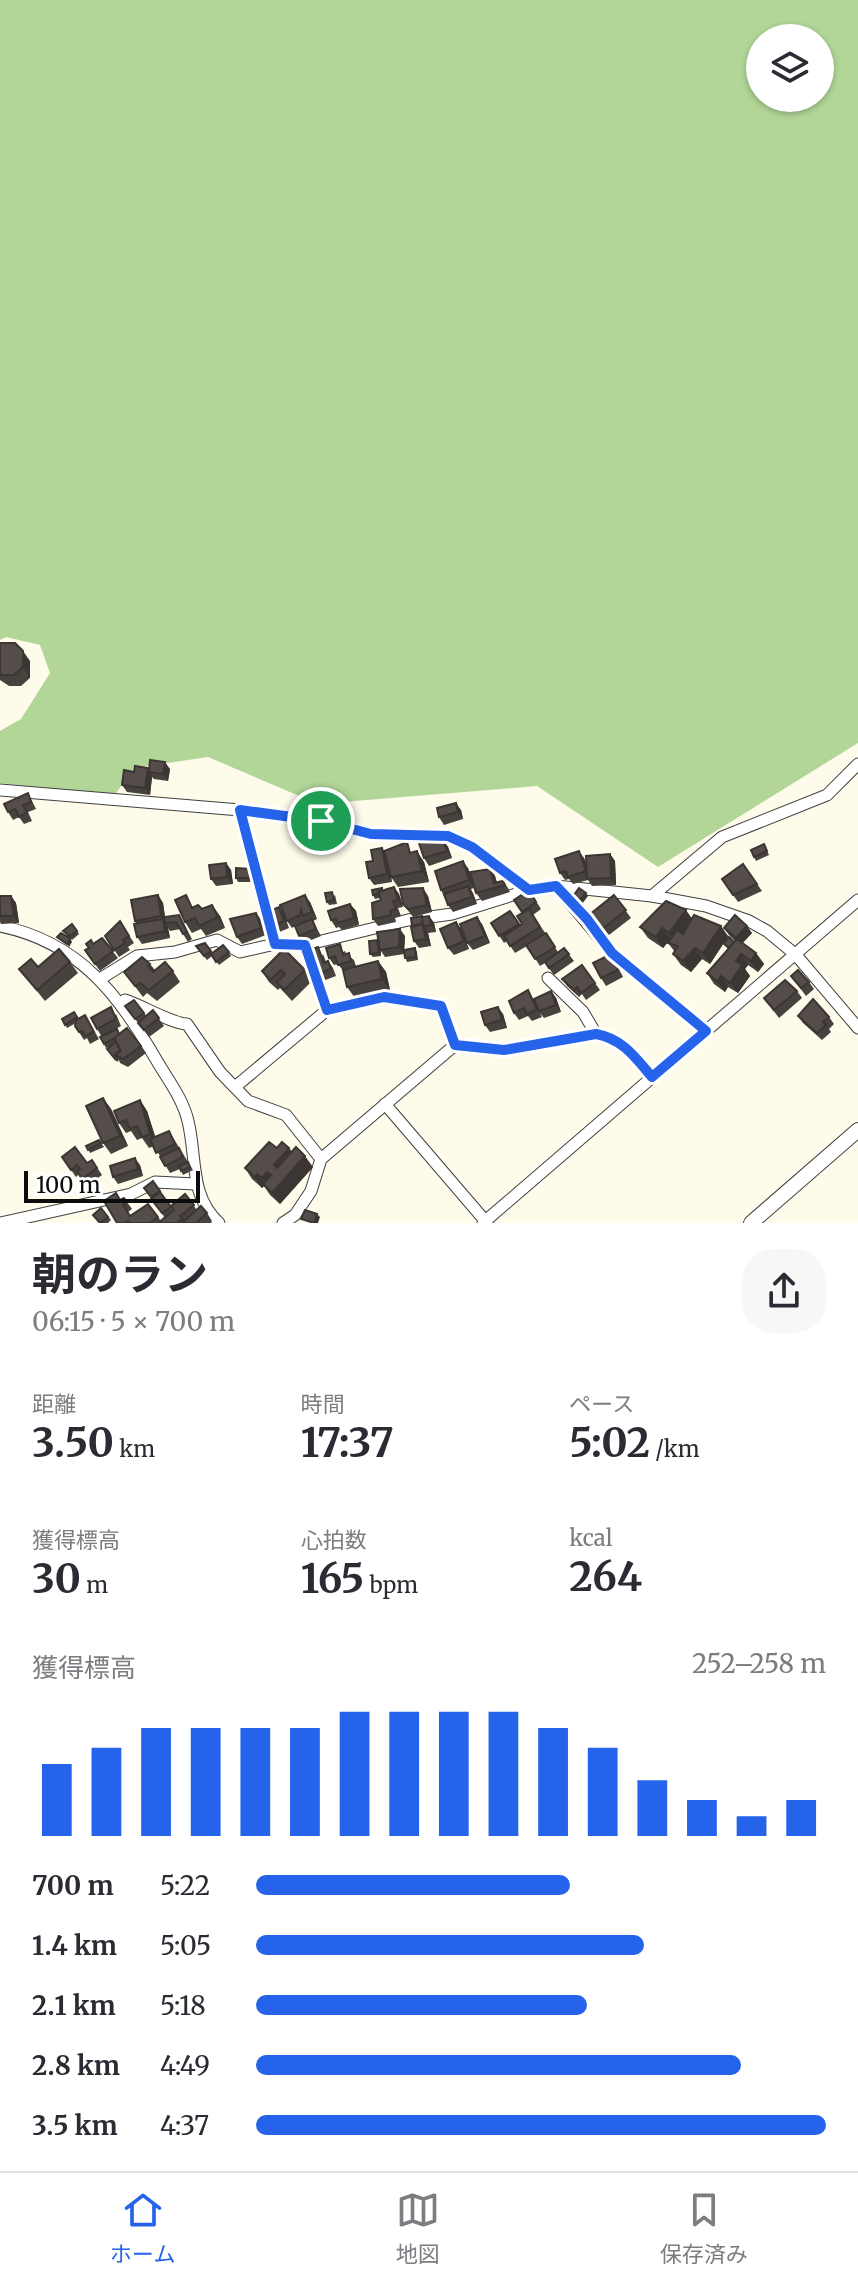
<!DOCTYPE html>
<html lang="ja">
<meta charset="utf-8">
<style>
:root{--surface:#fff;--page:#f7f7f7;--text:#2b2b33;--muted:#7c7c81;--line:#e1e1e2;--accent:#2563eb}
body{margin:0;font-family:Merriweather,"Noto Sans JP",serif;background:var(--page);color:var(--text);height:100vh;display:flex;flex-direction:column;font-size:30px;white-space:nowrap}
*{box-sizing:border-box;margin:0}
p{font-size:26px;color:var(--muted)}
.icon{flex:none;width:44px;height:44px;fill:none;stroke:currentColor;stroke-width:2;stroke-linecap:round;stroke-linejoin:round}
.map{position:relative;height:1223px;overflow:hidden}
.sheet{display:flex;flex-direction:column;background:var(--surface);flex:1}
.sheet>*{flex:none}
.fabs{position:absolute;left:746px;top:24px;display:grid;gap:16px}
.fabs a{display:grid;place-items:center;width:88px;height:88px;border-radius:50%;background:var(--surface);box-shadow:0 2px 6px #0004;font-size:40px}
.scale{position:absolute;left:24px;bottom:20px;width:176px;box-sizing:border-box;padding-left:8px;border:4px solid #0c0c0c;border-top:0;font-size:22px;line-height:28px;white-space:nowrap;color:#0c0c0c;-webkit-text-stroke:6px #fff;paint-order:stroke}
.pin{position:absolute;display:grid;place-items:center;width:68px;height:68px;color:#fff;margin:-34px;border:4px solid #fff;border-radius:50%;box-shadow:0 2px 8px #0007}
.round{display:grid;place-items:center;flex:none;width:84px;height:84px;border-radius:32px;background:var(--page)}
.headline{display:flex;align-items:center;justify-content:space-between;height:136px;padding:0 32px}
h1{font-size:44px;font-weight:700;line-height:60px}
.figures{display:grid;grid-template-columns:repeat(3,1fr);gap:12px;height:136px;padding:8px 32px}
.figures div{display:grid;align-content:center}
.figures b{font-size:40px;font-weight:700}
.figures small{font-size:22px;font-weight:400}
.figures p{font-size:22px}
.chart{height:224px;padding:16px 32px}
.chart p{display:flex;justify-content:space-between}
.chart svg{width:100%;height:144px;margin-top:8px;stroke:var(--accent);stroke-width:6}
ul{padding:0 32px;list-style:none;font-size:26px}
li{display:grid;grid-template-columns:128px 96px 1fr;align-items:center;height:60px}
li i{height:20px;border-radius:10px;background:var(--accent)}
.menu{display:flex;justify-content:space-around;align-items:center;height:112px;border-top:2px solid var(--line);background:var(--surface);font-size:22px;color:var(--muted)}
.menu a{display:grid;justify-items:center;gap:4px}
.menu .selected{color:var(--accent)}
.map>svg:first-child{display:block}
.forest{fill:#b2d698;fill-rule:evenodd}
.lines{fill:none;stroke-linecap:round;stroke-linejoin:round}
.minor-casing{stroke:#3f3f3f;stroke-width:13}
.tertiary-casing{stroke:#3f3f3f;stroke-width:16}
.minor{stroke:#fff;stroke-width:11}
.tertiary{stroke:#fff;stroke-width:14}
.wall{fill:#48423f}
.shaded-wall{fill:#3b3633}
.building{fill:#544d49;stroke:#3b3633;stroke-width:2}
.route-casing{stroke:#fff;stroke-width:16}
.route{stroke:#2563eb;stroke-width:10}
</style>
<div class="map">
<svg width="858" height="1223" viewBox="0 0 858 1223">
<rect width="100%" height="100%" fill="#fefbeb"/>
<path class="forest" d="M 0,0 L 858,0 L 858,743 L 658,867 L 537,786 L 318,804 L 208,757 L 134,768 L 114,796 L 0,783 L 0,731 L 21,719 L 50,673 L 40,645 L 6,637 L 0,640 ZM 760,38 L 820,38 L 820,98 L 760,98 Z"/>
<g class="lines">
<g class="minor-casing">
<g id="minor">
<polyline points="0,790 240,810 321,821 371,834 448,836 472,847 529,890"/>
<polyline points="240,810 275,944"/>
<polyline points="556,886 612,953 706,1031"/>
<polyline points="652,896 722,837 827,795 858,764"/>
<path d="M 0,926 C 80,942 119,996 157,1061 C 168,1080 183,1099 188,1121 C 197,1157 189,1196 219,1223"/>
<polyline points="305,945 327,1010 384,997 441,1006 455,1045"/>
<polyline points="548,978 583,1012 596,1034"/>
<polyline points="100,979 137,956 175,952 217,940 240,952 275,944 305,945 408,920 452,914 529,890 556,886 652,896 706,906 749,921 767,931 796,955 858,1028"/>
<path d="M 125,1000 C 143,1006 173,1024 187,1024 L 220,1072 L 248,1101 L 286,1115 L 321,1159"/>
<polyline points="235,1087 327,1010"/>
<polyline points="385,1104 487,1223"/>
<polyline points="1,1223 131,1194 155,1182 195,1184"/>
<polyline points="283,1223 295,1215 311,1191 321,1159 455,1045 504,1050 596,1034 621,1043 652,1077"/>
<polyline points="483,1223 858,900"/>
</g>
</g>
<g class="tertiary-casing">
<polyline id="tertiary" points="751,1223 858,1130"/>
</g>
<use href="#minor" class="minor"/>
<use href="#tertiary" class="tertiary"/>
</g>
<g class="wall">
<polygon points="0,643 30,661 30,678 21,686 9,686 0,680"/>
<polygon points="170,769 168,781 154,779 152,777 150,795 127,792 122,785 134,772"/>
<polygon points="28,793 36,809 28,812 32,821 24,824 19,817 13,820 8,812"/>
<polygon points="461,810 463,819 444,825 439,817"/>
<polygon points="434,836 436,843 443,840 448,847 452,858 429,866 424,858"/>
<polygon points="764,844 769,855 756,861 754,857"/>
<polygon points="382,848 384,851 414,852 424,862 429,882 398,887 391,877 392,882 374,885 369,878 373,861"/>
<polygon points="610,854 615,861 616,885 592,886 588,880 573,884 569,879 565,880 560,873 584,858 587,865"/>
<polygon points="226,863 231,870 233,884 216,886 211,879"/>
<polygon points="743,864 762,891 738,902 722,879"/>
<polygon points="468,868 474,888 471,889 477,904 453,912 448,905 441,890"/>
<polygon points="490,869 495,876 497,883 503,881 508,888 510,892 482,901 476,893"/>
<polygon points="253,872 252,882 238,882 236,878"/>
<polygon points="394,887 399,894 403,907 398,908 401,916 395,918 396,922 378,926 373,919 381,900 380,898 375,899 373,895"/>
<polygon points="529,890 541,909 533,915 558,952 564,948 574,961 554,975 545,963 540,966 527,946 515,953 507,941 504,943 491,923 510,911 520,925 522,924 523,913 514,900"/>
<polygon points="158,895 163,903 165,917 179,915 192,939 188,942 180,929 170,931 168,928 170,938 142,944 137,937 136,924 135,921"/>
<polygon points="335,895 337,904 329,905 327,902"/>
<polygon points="614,895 631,918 609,935 594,922 589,915"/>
<polygon points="0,896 11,896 16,903 19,923 1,924 0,922"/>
<polygon points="428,896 432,912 413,917 403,904"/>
<polygon points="310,902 317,919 313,921 321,936 304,943 299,936 295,926 292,928 287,921"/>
<polygon points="350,904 356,911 359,925 342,930 339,927 336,928 331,920"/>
<polygon points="194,906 220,916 225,928 206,936 201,929 192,933 185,922"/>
<polygon points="279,907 284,914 289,928 277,933 272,926"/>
<polygon points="256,913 261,920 266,935 242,944 237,937"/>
<polygon points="429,916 434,923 436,932 428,933 431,946 419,948 414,941"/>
<polygon points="692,919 728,936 724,943 734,942 735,941 729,935 724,928 752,933 742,943 756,953 764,964 758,972 748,965 745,969 750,976 738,993 728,987 725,992 714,984 707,973 728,949 724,943 710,964 702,959 691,972 681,965 673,954 675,952 668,943 670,940 663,948 648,938 640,927"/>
<polygon points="120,921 134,943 128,947 130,950 119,957 105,936"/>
<polygon points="456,922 461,929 469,949 454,955 448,948"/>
<polygon points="72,924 79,934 72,940 63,931"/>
<polygon points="482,924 490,943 473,950 467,943"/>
<polygon points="405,936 404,950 415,948 417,952 418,960 407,962 404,954 385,957 381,951 381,956 373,957 370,954"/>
<polygon points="102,938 118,958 100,971 85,950"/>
<polygon points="205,943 212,953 223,945 231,956 219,965 212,956 207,960 196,946"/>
<polygon points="284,949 305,970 312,981 292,1001 280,988 278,990 269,982 262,971"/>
<polygon points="345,951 346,954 354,960 356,966 378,961 386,972 390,990 355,998 347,987 344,972 338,964 334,965 329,958"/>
<polygon points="323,954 326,962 328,961 333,968 336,976 320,982 315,974"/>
<polygon points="611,954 623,977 606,986 601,978"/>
<polygon points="70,962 78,973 45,1001 19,969"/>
<polygon points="150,964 155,970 173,971 180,982 157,1001 147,993 143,997 124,972"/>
<polygon points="582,965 600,990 586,1000 582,994 579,997 567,986 562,979"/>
<polygon points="791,976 809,982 814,989 806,996"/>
<polygon points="551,991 556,998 561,1012 544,1018 540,1013 542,1017 532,1021 528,1016 519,1020 514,1013 533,998 537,1005"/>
<polygon points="797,991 802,998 779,1018 764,998"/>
<polygon points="134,1000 146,1016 153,1010 164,1026 149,1037 125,1006"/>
<polygon points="74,1012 79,1019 85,1015 99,1039 90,1044 87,1038 84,1040 79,1032 76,1023 67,1028 62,1019"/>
<polygon points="116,1014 121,1026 107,1034 120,1034 127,1028 146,1053 128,1067 120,1063 119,1060 117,1062 107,1049 111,1046 106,1048 100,1037 102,1037 97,1029"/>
<polygon points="503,1014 507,1028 490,1032 485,1025"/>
<polygon points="798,1016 829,1017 834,1024 829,1029 831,1032 822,1040 803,1023"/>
<polygon points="103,1098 111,1109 128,1146 111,1154 103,1143"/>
<polygon points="140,1100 147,1111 155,1137 169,1131 193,1170 183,1175 180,1169 170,1173 154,1146 149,1148 142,1138 137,1140 131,1131 126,1133 119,1123"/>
<polygon points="99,1140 104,1147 90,1153 86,1146"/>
<polygon points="277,1148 289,1148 292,1152 313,1167 280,1204 270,1195 264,1186 262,1188 252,1179 245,1168"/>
<polygon points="62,1157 87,1163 92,1160 102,1175 87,1186 79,1174 76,1177"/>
<polygon points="140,1165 143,1176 118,1184 113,1177"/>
<polygon points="153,1181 173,1210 185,1194 197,1210 207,1213 212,1221 211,1222 212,1223 117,1223 121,1200 124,1198 132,1209 128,1212 131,1216 148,1204 161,1221 165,1218 144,1188"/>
<polygon points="101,1208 111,1220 108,1223 100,1223"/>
</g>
<g class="shaded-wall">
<polygon points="23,651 30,661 30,678 23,667"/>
<polygon points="165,762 170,769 168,781 163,774"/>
<polygon points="148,768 152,777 150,795 145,788"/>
<polygon points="456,803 461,810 463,819 458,812"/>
<polygon points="443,840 448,847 452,858 447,851"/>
<polygon points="382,848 387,855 392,882 387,874"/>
<polygon points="417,851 424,862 429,882 422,871"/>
<polygon points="579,851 584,858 591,879 586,871"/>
<polygon points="610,854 615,861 616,885 611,878"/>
<polygon points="463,861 468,868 474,888 469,880"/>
<polygon points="226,863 231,870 233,884 227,877"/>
<polygon points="490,869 495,876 498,887 494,883"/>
<polygon points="468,886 473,893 477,904 472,897"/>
<polygon points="394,887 399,894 403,907 398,900"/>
<polygon points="423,888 428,896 432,912 427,905"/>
<polygon points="586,893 588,896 582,904 580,900"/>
<polygon points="158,895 163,903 166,924 161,916"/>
<polygon points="305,895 310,902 317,919 312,912"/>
<polygon points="11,896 16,903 19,923 14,916"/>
<polygon points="350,904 356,911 359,925 354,918"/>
<polygon points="212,905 220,916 225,928 218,917"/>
<polygon points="686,910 693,920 677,944 669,933"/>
<polygon points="256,913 261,920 266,935 261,928"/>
<polygon points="429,916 434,923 436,932 431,925"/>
<polygon points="477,917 482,924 490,943 485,936"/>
<polygon points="163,919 168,928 170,938 165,931"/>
<polygon points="456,922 461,929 469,949 464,941"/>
<polygon points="423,926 428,933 431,946 426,939"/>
<polygon points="721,926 728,936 710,964 703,953"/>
<polygon points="747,926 752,933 741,945 736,938"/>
<polygon points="662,928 670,939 663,948 656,937"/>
<polygon points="400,929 405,936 404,954 399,947"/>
<polygon points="70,938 72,942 69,947 67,944"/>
<polygon points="695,948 702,959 691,972 683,961"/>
<polygon points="756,953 764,964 758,972 751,961"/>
<polygon points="741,954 748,965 745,969 750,976 738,993 730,983 736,961"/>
<polygon points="378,961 386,972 390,990 382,979"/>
<polygon points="721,976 728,987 725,992 717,981"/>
<polygon points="551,991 556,998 561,1012 556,1005"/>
<polygon points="498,1007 503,1014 507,1028 502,1020"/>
<polygon points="103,1098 111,1109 128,1146 120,1136"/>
<polygon points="140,1100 147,1111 158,1145 150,1134"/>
<polygon points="289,1148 296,1159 281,1176 274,1165"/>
<polygon points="305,1156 313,1167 280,1204 272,1193"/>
<polygon points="135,1158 140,1165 143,1176 138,1169"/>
<polygon points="267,1172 275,1182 269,1189 262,1178"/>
<polygon points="257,1174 265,1185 262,1188 255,1177"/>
<polygon points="317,1214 320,1217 318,1223 314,1223"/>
</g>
<g class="building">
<polygon points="0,643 15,643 23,651 23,667 14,675 0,675"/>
<polygon points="150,760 165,762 163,774 149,772"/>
<polygon points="135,766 148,768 145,788 122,785 124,770 134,772"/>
<polygon points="28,793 31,802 23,805 27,813 19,817 15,809 8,812 4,804"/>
<polygon points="456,803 458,812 439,817 437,808"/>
<polygon points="429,829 434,843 443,840 447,851 424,858 416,834"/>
<polygon points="407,842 410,853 417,851 422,871 391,877 384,851"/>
<polygon points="764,844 767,851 754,857 751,850"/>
<polygon points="382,848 387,874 369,878 366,862 373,861 371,850"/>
<polygon points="579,851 586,871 568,877 566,871 560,873 555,859"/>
<polygon points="610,854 611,878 587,879 586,856"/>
<polygon points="463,861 469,880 441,890 435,871"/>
<polygon points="226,863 227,877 211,879 209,865"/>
<polygon points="743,864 757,884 733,895 722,879"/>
<polygon points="236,868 250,869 250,878 236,878"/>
<polygon points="490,869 494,883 503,881 505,885 476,893 470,872"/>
<polygon points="468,886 472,897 448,905 444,894"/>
<polygon points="394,887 398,900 393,901 396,909 390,911 391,915 373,919 372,903 381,900 378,892"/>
<polygon points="382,888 382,890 378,892 379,894 373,895 372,890"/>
<polygon points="423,888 427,905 408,909 403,904 400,889"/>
<polygon points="579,888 586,893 580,900 574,895"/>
<polygon points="529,890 536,902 522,912 514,900"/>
<polygon points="332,892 334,900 327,902 325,893"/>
<polygon points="158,895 161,916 135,921 131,900"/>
<polygon points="186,895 192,908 198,905 202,909 212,905 218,917 199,926 195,918 185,922 175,900"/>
<polygon points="305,895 312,912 303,916 301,910 300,915 287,921 280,905"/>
<polygon points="614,895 626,910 604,928 589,915"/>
<polygon points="0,896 11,896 14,916 0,916"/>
<polygon points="666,901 686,910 669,933 662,928 656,937 640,927"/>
<polygon points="350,904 354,918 337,923 336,919 331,920 328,911"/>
<polygon points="279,907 284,921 272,926 267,912"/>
<polygon points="529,909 540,927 510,946 504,936 522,924 517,916"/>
<polygon points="510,911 519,924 499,936 491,923"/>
<polygon points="256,913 261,928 237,937 230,919"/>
<polygon points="179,915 187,932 183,934 176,922 165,923 164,917"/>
<polygon points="694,915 721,926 703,953 695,948 683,961 673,954 678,946 668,943 677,930 683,934"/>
<polygon points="735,915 747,926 736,938 724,928"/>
<polygon points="422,916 423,924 412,926 411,918"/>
<polygon points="429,916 431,925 423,926 426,939 414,941 411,927 423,924 422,917"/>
<polygon points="477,917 485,936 467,943 460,924"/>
<polygon points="163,919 165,931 137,937 134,924"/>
<polygon points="312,919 316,929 299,936 295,926"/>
<polygon points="120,921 129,936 123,940 125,943 114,950 105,936"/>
<polygon points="456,922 464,941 448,948 440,929"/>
<polygon points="72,924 77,931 70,936 63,931"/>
<polygon points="400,929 399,947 380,950 377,932"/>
<polygon points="61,933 70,938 67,944 57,937"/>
<polygon points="546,933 555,947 535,959 526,945"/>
<polygon points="729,937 734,942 729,948 723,943"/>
<polygon points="102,938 113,951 95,964 85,950 89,948 86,944 91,940 93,944"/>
<polygon points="737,939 756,953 751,961 741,954 736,961 742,965 730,983 721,976 717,981 707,973"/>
<polygon points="377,940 379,953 370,954 369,941"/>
<polygon points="205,943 211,951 204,956 196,946"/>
<polygon points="340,944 343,955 349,953 351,961 338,965 335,956 329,958 326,948"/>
<polygon points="223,945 229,952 216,962 211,954"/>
<polygon points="318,947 324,963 328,961 331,969 315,974 309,950"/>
<polygon points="415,948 416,957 405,958 404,950"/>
<polygon points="564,948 569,954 549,968 545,962"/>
<polygon points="59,949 70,962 37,990 19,969 31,959 38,967"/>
<polygon points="284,949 305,970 284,990 277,982 285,974 281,970 270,980 262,971"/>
<polygon points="611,954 618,970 601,978 593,963"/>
<polygon points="142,957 150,964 148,966 153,972 165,962 173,971 149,990 140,983 135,986 124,972"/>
<polygon points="378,961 382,979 347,987 343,970"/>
<polygon points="582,965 595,983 581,993 577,987 574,990 562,979"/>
<polygon points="798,970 809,982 801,988 791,976"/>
<polygon points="785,980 797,991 774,1010 764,998"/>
<polygon points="528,990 537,1010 527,1014 524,1008 514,1013 509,1001"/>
<polygon points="551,991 556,1005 539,1011 534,999"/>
<polygon points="813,999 829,1017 823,1022 826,1025 817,1033 798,1016"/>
<polygon points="134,1000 144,1013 135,1019 125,1006"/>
<polygon points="111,1007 116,1019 97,1029 91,1018"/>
<polygon points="498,1007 502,1020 485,1025 481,1012"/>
<polygon points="153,1010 159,1018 144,1030 138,1023"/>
<polygon points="74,1012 77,1017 65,1025 62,1019"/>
<polygon points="85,1015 94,1032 85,1036 82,1031 79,1032 75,1026 76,1020"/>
<polygon points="127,1028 141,1046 123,1059 115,1055 121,1051 114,1038"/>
<polygon points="117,1029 119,1034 115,1038 104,1044 100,1037"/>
<polygon points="116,1042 120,1050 115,1055 116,1056 115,1059 107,1049"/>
<polygon points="103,1098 120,1136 103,1143 86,1106"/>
<polygon points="140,1100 150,1134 142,1137 137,1126 130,1129 126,1120 119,1123 114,1111"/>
<polygon points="169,1131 175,1144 156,1153 150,1139"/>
<polygon points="99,1140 101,1143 88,1150 86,1146"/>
<polygon points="269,1142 277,1148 282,1142 289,1148 274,1165 277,1168 296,1147 305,1156 272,1193 263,1184 271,1175 267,1172 262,1178 257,1174 255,1177 245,1168"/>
<polygon points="75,1147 87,1163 92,1160 97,1168 82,1179 77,1171 80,1169 77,1165 71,1170 62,1157"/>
<polygon points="179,1148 183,1157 165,1166 160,1157"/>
<polygon points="135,1158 138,1169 113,1177 110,1166"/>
<polygon points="188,1162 190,1167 181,1171 179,1166"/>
<polygon points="153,1181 160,1191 151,1197 144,1188"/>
<polygon points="160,1192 171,1207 162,1213 151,1199"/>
<polygon points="116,1193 120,1200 124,1198 127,1202 123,1205 130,1216 148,1204 158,1217 150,1223 130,1223 128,1221 125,1223 117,1223 104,1201"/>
<polygon points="185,1194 194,1205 180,1216 183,1219 176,1223 158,1223 174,1210 171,1206"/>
<polygon points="201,1206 207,1213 196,1223 182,1223"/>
<polygon points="101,1208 108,1217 100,1223 93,1215"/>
<polygon points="305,1210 317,1214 314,1223 301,1219"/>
</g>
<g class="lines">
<g class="route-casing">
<path id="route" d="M 240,810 L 321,821 L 371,834 L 448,836 L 472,847 L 529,890 L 556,886 L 587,919 L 612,953 L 706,1031 L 652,1077 C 635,1057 623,1039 596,1034 L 504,1050 L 455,1045 L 441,1006 L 384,997 L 327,1010 L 305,945 L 275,944 Z"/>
</g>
<use href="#route" class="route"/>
</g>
</svg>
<div class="fabs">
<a><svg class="icon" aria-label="layers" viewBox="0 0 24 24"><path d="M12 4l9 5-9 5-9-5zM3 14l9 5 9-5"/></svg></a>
</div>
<div class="scale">100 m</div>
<div class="pin" style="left:321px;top:821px;background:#1e9e55"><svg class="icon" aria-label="arrive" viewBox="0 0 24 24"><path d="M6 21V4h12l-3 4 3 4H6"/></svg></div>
</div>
<section class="sheet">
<div class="headline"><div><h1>朝のラン</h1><p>06:15 · 5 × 700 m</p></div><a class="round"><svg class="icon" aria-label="share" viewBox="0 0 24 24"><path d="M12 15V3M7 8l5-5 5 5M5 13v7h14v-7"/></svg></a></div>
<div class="figures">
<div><p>距離</p><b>3.50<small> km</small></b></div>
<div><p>時間</p><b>17:37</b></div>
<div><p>ペース</p><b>5:02<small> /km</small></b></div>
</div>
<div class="figures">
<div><p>獲得標高</p><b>30<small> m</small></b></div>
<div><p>心拍数</p><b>165<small> bpm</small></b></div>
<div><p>kcal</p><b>264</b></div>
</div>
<div class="chart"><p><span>獲得標高</span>252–258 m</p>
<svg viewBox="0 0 160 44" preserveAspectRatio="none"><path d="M5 44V22M15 44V17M25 44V11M35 44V11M45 44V11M55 44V11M65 44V6M75 44V6M85 44V6M95 44V6M105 44V11M115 44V17M125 44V27M135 44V33M145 44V38M155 44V33"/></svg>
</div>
<ul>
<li><b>700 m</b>5:22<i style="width:55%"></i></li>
<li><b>1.4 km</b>5:05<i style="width:68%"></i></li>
<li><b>2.1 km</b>5:18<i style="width:58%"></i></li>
<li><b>2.8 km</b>4:49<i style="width:85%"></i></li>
<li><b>3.5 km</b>4:37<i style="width:100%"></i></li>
</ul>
</section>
<nav class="menu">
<a class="selected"><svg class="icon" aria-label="home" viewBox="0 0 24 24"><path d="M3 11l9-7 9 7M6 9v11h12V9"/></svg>ホーム</a>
<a><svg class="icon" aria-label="map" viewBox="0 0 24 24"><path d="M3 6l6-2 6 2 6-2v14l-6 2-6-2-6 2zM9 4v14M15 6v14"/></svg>地図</a>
<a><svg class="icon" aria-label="saved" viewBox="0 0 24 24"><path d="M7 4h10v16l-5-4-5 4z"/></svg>保存済み</a>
</nav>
